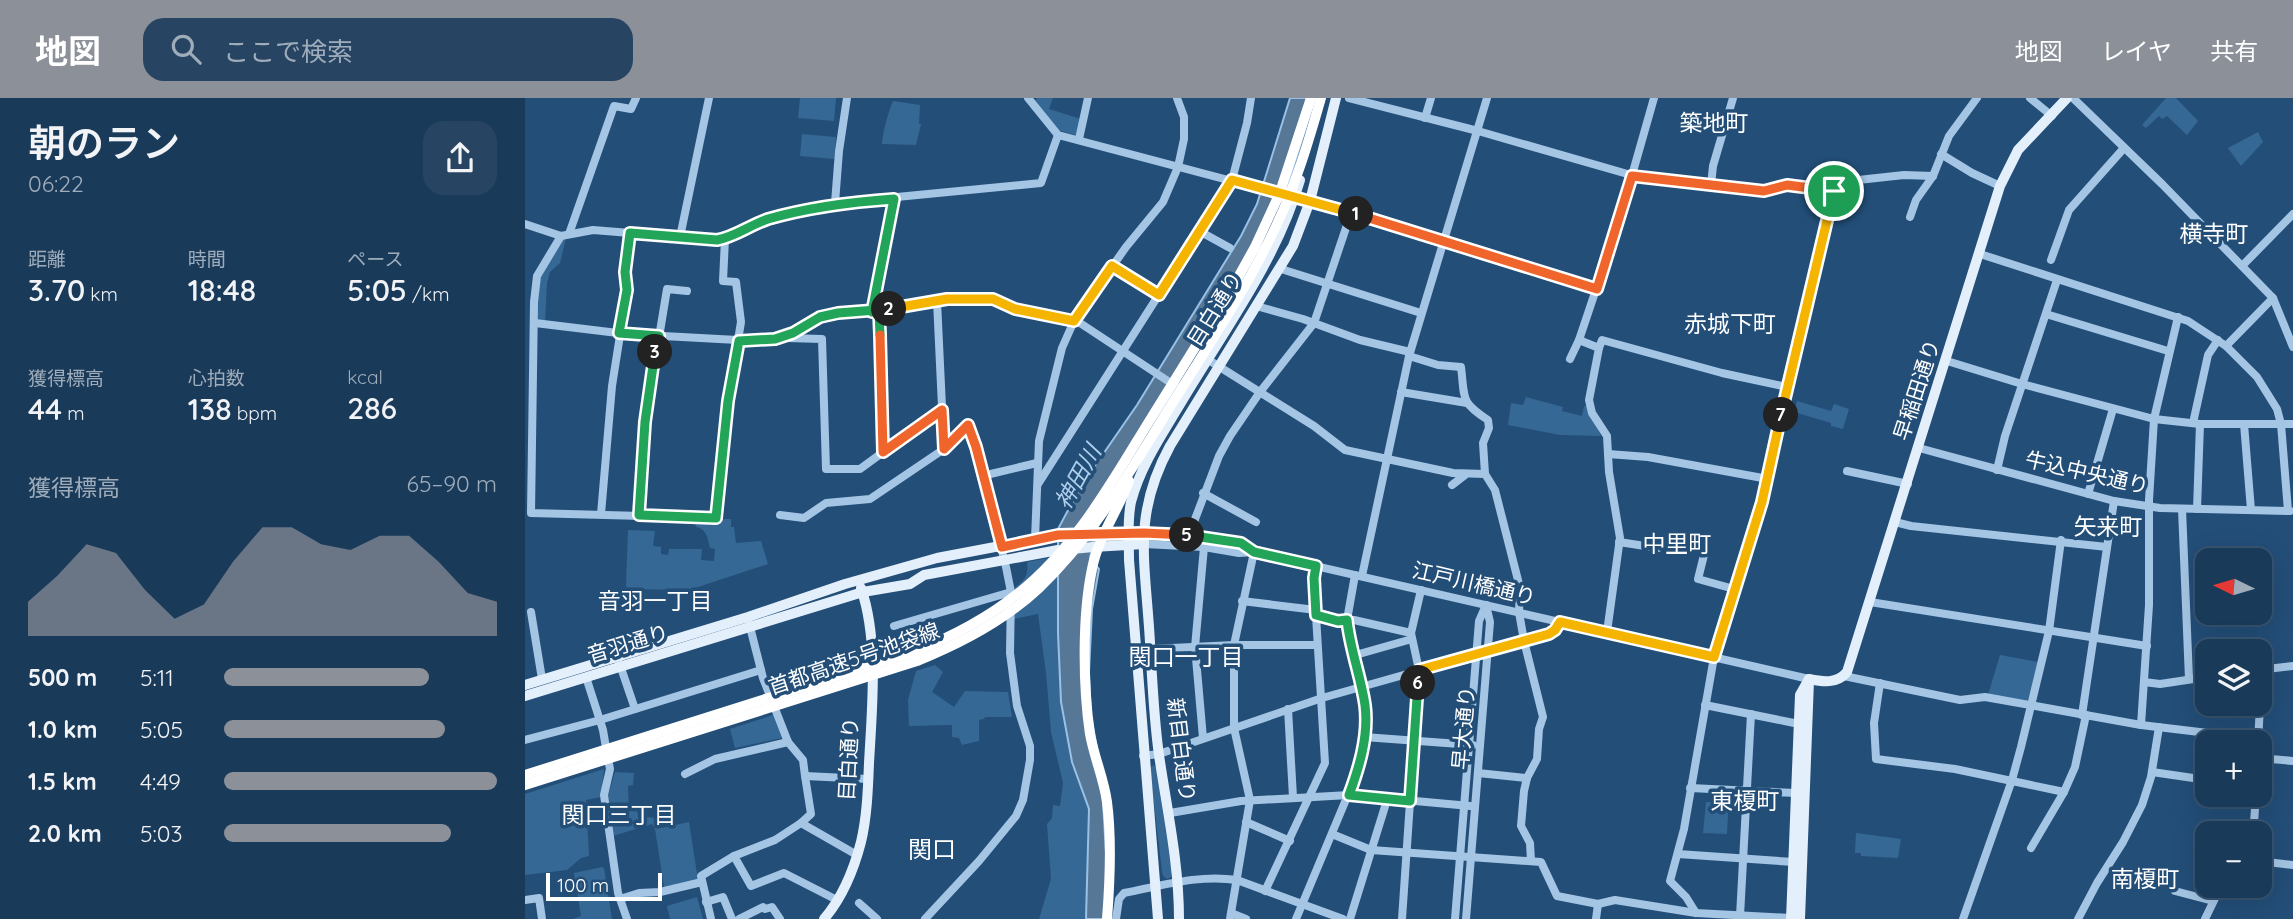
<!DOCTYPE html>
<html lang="ja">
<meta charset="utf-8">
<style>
:root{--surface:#1a3a5a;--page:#274563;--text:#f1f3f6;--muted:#9fadbb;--line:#385470;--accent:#8c9099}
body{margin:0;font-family:Quicksand,"Noto Sans JP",sans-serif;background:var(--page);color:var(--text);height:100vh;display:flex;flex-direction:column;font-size:26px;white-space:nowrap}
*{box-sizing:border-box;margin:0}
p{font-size:23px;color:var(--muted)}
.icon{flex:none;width:38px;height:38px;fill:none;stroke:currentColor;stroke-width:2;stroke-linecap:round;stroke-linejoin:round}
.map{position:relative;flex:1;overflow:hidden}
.side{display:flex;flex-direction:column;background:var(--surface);width:525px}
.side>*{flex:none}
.needle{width:46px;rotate:275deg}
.controls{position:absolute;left:1670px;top:450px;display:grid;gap:14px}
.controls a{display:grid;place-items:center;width:77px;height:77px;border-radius:14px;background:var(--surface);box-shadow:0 7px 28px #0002,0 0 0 2px var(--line);font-size:35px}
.scale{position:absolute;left:21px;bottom:18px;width:116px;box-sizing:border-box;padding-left:7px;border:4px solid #fff;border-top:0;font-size:19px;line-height:24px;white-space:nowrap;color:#fff;-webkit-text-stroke:5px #234e78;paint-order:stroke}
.pin{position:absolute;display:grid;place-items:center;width:60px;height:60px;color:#fff;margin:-30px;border:4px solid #fff;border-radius:50%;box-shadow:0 2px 7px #0007}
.km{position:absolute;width:35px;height:35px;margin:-18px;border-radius:50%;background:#222;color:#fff;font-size:19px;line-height:35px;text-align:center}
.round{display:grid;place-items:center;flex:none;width:74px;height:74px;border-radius:21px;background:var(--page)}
.summary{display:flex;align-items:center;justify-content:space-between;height:119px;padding:0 28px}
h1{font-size:38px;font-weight:600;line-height:52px}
.figures{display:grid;grid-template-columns:repeat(3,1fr);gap:10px;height:119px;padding:7px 28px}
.figures div{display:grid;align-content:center}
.figures b{font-size:30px;font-weight:600}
.figures small{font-size:19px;font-weight:400}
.figures p{font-size:19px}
.chart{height:196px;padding:14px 28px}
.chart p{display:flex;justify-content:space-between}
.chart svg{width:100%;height:126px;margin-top:7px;fill:var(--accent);opacity:.7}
ul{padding:0 28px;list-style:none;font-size:23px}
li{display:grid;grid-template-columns:112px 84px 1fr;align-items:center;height:52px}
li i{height:18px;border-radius:9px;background:var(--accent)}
header{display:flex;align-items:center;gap:42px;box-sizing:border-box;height:98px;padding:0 35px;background:var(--accent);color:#fff}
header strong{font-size:33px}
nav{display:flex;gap:38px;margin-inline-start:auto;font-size:24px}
.search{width:490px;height:63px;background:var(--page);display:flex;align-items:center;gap:18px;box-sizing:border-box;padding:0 24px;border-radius:21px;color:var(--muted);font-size:26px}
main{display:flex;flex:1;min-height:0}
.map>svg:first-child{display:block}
.green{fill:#366895}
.water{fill:#577796;stroke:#98c1e5;stroke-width:2}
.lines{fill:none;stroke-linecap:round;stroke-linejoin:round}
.minor{stroke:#a4c5e4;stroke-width:8}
.major{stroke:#e4effc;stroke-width:10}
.major-bridge{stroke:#e4effc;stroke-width:10}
.highway-bridge{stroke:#fff;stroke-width:10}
.split-1-casing{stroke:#fff;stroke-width:14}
.split-2-casing{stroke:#fff;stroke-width:14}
.split-3-casing{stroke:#fff;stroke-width:14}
.split-4-casing{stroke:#fff;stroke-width:14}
.split-5-casing{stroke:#fff;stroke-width:14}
.split-6-casing{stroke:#fff;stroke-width:14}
.split-7-casing{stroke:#fff;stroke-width:14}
.split-8-casing{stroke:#fff;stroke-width:14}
.split-1{stroke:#f0652b;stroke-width:9}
.split-2{stroke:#f5b400;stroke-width:9}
.split-3{stroke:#22a559;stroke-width:9}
.split-4{stroke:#22a559;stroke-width:9}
.split-5{stroke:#f0652b;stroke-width:9}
.split-6{stroke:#22a559;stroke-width:9}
.split-7{stroke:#f5b400;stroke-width:9}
.split-8{stroke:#f5b400;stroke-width:9}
.labels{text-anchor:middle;stroke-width:7;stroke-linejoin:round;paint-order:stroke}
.street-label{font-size:21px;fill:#fff;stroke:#234e78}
.neighbourhood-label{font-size:23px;fill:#fff;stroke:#234e78}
.water-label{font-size:23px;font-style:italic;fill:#afcfec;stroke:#234e78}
.quarter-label{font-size:24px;fill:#fff;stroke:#234e78}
</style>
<header>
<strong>地図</strong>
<div class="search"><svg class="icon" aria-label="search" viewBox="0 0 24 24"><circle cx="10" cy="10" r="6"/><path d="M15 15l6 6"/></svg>ここで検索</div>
<nav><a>地図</a><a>レイヤ</a><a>共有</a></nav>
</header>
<main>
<section class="side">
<div class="summary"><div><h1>朝のラン</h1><p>06:22</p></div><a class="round"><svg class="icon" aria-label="share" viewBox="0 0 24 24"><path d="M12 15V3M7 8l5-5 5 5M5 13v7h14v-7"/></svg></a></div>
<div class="figures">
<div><p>距離</p><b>3.70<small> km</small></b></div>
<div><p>時間</p><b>18:48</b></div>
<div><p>ペース</p><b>5:05<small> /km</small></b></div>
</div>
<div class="figures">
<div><p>獲得標高</p><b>44<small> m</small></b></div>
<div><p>心拍数</p><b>138<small> bpm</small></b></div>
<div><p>kcal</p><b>286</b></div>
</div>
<div class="chart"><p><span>獲得標高</span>65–90 m</p>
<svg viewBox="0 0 160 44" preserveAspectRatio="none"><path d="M0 44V32L10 23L20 12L30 15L40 28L50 38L60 33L70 18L80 6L90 6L100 12L110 14L120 9L130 9L140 18L150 29L160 32V44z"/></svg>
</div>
<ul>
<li><b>500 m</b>5:11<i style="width:75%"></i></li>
<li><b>1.0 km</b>5:05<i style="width:81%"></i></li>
<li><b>1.5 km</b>4:49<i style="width:100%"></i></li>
<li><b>2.0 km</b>5:03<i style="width:83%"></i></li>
</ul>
</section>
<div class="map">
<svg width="1768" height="821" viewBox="0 0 1768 821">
<rect width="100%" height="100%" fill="#234e78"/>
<g class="green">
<polygon points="275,0 311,0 309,23 273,20"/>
<polygon points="512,0 528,0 524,11 556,21 553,38 533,32 510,3"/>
<polygon points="1641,0 1651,0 1673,23 1662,37 1642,18 1637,21 1634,18 1621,30 1617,27"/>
<path d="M 368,3 L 395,7 L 394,26 L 396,26 L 391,47 L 357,46 C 358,33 363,15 368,3 Z"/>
<polygon points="1733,34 1738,44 1716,68 1703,50"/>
<polygon points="277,36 311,39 309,61 275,58"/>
<polygon points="42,136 35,165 25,174 22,185 20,226 10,225 12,178 36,138"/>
<polygon points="1001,299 1038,309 1037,313 1057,318 1059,308 1062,308 1076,338 1035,337 983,327 986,305 998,307"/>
<polygon points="1272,303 1306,313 1309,306 1324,311 1318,331 1306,328 1306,325 1269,314"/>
<path d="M 169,421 L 206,421 L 206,429 L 209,429 L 211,445 L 236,443 L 243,466 L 164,492 L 104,491 L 101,488 L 103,432 L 130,433 L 128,448 L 136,449 L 136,456 L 143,457 L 144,451 L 177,451 L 176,462 L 189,463 L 190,451 L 185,450 C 183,441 182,431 171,429 Z"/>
<path d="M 534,458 L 533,535 L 536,604 L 547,664 L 564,711 L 561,821 L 514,821 L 526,781 L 522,726 L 527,720 L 528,707 L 535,708 L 538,685 L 526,634 L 521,575 L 513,516 L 489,521 L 488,491 C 499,483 504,478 502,464 Z"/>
<polygon points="1475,557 1513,564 1502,605 1463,597"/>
<polygon points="410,567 418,574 407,594 429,609 440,593 483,594 487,619 460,619 459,621 454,622 454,643 437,647 434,640 427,639 427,627 384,628 383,602 391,573"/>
<polygon points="248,617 257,640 210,650 205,631"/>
<polygon points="629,667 631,670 647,773 646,779 642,781 638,778 637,773 626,680 626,669"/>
<polygon points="79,671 76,699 61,702 64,758 56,760 42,772 0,777 0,696"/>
<polygon points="90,674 109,675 108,687 103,688 104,713 112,712 113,718 131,720 137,730 164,724 173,782 139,789 130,731 127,726 88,738 83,698"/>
<polygon points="1191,696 1204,696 1202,736 1178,735 1181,704 1191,704"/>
<polygon points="1331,735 1376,741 1373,760 1336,758 1336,755 1330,755"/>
<polygon points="77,769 79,770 87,821 48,821 56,818 49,775"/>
<polygon points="172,799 178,821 145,821 142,808"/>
</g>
<polygon class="water" points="765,0 790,0 763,87 571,432 565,460 574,471 567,511 564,574 566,618 576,671 585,821 561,821 564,711 547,664 536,604 533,535 533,431 556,388 612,307 716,138 732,106"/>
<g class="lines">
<g class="minor">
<polyline points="503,0 533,37 820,113 1072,191"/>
<polyline points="824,0 953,33 1113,79 1239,93 1262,87 1309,93"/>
<polyline points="1505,0 1527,18"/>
<polyline points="1548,0 1637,86 1748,200 1768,249"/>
<polyline points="900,20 906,0"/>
<polyline points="554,41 563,0"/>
<polyline points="1416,56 1447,75 1475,88"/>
<polyline points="1186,87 1188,68 1208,0"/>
<polyline points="310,105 314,53 322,0"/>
<polyline points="1385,119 1391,102 1408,78 1424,38 1452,0"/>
<polyline points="0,126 36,138 68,132 192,142 200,141 240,122 310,105 516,85 533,37"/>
<polyline points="676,134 705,150"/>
<polyline points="44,136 89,8 106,11 111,0"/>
<polyline points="36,138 12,178 9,204 6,415 191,420 203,303 216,224 211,184 198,183 200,141"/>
<polyline points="155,139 184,0"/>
<polyline points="1455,156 1663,223 1701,248 1732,279 1752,311 1756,326 1763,413"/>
<polyline points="1526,162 1544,112 1599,50"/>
<polyline points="587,168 634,197"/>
<polyline points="1717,168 1768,116"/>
<polyline points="756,171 896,215"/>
<polyline points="731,208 778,221 835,242 885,254"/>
<polyline points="354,213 358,354"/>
<polyline points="347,214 368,101"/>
<polyline points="1521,216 1643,253"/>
<polyline points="10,225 101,236 231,243 250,241 268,235 295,219 313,215 347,214 422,201 468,201 490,211 555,225 652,289"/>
<polyline points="262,240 297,241 301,371 335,371 417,311"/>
<polyline points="1701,248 1748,200"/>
<polyline points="1074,250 1077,242 1197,275 1262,289"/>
<polyline points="682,261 789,328 820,352 928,375 960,376"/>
<polyline points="1045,261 1054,242"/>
<polyline points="1422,263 1497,286 1629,321 1675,326 1768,326"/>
<polyline points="876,294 942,305"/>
<polyline points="1668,325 1683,257 1693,242"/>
<polyline points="1719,326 1726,412"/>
<polyline points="1394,350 1589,403 1635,410 1765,413"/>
<polyline points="1083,356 1123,359 1243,381"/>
<polyline points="1472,372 1480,338 1532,182"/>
<polyline points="1322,373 1383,386"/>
<polyline points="457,378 512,365"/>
<polyline points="513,386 707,82 722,25 726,0"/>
<polyline points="927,387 940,377"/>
<polyline points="678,395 731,424"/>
<polyline points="1563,396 1588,311"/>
<polyline points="1657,411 1664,581"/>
<polyline points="1672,411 1675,326"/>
<polyline points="76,416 87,288 102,193 100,174 105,135"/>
<polyline points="114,417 120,324 142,191 162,193"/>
<polyline points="255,417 279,420 301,405 345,401 419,351 412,203"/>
<polyline points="1370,424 1386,428 1582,449"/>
<path d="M 619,435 C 654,436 699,433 729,454"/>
<polyline points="664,437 694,358 705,338 735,294 789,225 826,115"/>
<polyline points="510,441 514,343 537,250 549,223 601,149 638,104 653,69 659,41 659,19 652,0"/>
<polyline points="1094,444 1133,450 1135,443 1139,440 1178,444 1181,449 1173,481 1209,491"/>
<polyline points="619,446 679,449 714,455 729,454 1284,581"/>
<polyline points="837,478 884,258 962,0"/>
<polyline points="717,503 791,512"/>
<polyline points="1345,504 1622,548"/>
<polyline points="6,514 17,581"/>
<polyline points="791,518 813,523 829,522 886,535"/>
<polyline points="224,525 238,580 263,644 278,662 280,678"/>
<polyline points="369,528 486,494"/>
<polyline points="1082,534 1095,440 1084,374 1082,338 1067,315 1064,302 1074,250 1054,242 1094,123 1129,0"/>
<polyline points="626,551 709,547 792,547"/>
<polyline points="827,558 887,541"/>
<polyline points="94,564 110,611"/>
<polyline points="1734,572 1768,568"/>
<polyline points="1319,578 1435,602 1460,599 1616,627 1733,641"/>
<polyline points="61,579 78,632 81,650 85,671 79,697 93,795 102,821"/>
<polyline points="1619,584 1635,586 1682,579"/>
<polyline points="1355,585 1349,625 1351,661 1430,671 1539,694"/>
<polyline points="1180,607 1274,626"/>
<polyline points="763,611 768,699"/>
<polyline points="1557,617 1589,403"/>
<polyline points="1616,627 1624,507 1624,402 1629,321 1653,219"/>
<polyline points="839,639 948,647"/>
<polyline points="678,640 670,549 679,449"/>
<polyline points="0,642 75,622 236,572"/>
<polyline points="1733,644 1737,572"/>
<path d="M 618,658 L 634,656 L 797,600 L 999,543 L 994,514 L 995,490 L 970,392 L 960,376 L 958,345 L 964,330 L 963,322 C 935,304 940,301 936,269 L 913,267 L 884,258"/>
<polyline points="1734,660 1768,663"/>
<polyline points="1627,674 1682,682"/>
<polyline points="953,675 1002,680"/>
<polyline points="160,676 190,661 263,644"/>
<polyline points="1165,690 1271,695"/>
<polyline points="645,715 716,703 824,697 945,708"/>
<polyline points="721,724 765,743"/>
<polyline points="276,725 286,716 280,678 343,681"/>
<polyline points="1724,735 1729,725 1731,696"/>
<polyline points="807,736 846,752 1016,764 1032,798 1073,806 1090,802 1171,815 1266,820"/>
<polyline points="1506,750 1539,694 1550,669 1561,617"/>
<polyline points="1153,756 1269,764"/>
<polyline points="209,758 226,788 259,775 312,802"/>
<polyline points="1006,763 1005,745 996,728 999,693 1002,680 1012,661 1014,631 1018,619 999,543 1030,532 1035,524"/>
<polyline points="1734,763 1768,767"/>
<polyline points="740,793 800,665 789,485 791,468"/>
<polyline points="1650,793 1688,803"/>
<polyline points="95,801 114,795 135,794 177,784"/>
<polyline points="0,802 14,800 17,821"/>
<polyline points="181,804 198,799 207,821"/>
<polyline points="334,805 352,821"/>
<polyline points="706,815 721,821"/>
<polyline points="1171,815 1161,799 1145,783 1159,731 1189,559 1243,381 1252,330 1309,93 1315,84 1379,77 1408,78"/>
<polyline points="1215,818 1226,616"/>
<polyline points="186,821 176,778 209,758 250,742 276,725 332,757"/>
<polyline points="214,821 238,809 240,811 247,809 255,821"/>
<polyline points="400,821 454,763 491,718 498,702 505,662 505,648 492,608 485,555 486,494 481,469 451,349 443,327 419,351"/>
<path d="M 591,821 L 594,801 L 599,795 C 636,788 674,776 712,782 L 818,821"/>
<polyline points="705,821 725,702 709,630 709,547 729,454"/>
<polyline points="771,821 835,668 840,608 824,546 822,522 830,477"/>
<polyline points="825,821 862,702"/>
<polyline points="877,821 894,572 886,535 896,492"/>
<polyline points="930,821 954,523 961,507"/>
<polyline points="941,821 965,524 961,507"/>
<polyline points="1071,821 1073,806"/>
<polyline points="1438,821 1487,682 1496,649 1524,533 1536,442"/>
<polyline points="1553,821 1572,785 1598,744 1617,707 1626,679 1634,629"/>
<polyline points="1680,821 1696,788"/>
</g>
<g class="major">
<polyline points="568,449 619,446"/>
<path d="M 1284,581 C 1298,584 1312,586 1322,574 L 1475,88 L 1493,52 L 1542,0"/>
<polyline points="0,587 223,519 320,486 412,460 533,437 619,435"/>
<polyline points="0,598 338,494 385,486 399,477 533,452"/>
<path d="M 299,821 C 317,800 329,771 336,744 C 342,719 343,691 344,665 C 347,610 354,542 336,490"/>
<path d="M 633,821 L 604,462 C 604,443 602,423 606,404 C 615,369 636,338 654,308 C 697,235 751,164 775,82"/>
<path d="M 654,821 C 654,765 642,712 634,657 C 628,615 627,571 624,529 C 619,458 609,414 645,348 L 768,148 L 785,103 L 811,0"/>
<polyline points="1266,821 1275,597 1284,581"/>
<polyline points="1275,821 1284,582"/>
</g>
<polyline class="major-bridge" points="547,451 568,449"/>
<g class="highway-bridge">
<path d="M 0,677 L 389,554 C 426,539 460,522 491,497 C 547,454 584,389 620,330 C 650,282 680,234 710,185 L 730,149 L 754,97 L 786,0"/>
<path d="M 0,687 L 392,563 C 437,545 479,523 514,490 C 567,440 604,375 642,314 C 680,252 722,191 752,126 C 771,86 784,42 796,0"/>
<path d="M 582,821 C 585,783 587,742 582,704 C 579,681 569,659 565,636 C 558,589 557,519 567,471 C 573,439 593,413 604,383"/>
</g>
</g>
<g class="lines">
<g class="split-1-casing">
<polyline id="split-1" points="831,116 1072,191 1107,78 1239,93 1262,87 1309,93"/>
</g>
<g class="split-2-casing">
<polyline id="split-2" points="364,211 422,201 468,201 490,211 549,223 587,168 634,197 707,82 831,116"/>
</g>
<g class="split-3-casing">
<polyline id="split-3" points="130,254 120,324 114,417 191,420 203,303 214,243 250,241 268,235 295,219 313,215 364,211"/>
</g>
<g class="split-4-casing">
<path id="split-4" d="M 130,254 L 134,238 L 94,235 L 102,192 L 100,174 L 105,135 L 192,142 C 210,139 225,127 243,121 C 285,109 325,104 369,101 L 347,214 L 354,213 L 355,237"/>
</g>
<g class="split-5-casing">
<polyline id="split-5" points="355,237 358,354 417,312 419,351 443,327 451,349 477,449 533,437 619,435 662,437"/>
</g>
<g class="split-6-casing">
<path id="split-6" d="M 662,437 L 716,445 L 729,454 L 791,468 L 789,480 L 791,517 L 813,523 L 822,522 C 825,551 836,579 840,607 C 844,638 834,670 824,697 L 885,703 L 893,585"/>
</g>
<g class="split-7-casing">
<polyline id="split-7" points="893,585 894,572 1024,536 1030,532 1035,524 1189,559 1237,404 1256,317"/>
</g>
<g class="split-8-casing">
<polyline id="split-8" points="1256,317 1309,93"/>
</g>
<use href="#split-1" class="split-1"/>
<use href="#split-2" class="split-2"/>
<use href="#split-3" class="split-3"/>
<use href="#split-4" class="split-4"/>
<use href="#split-5" class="split-5"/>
<use href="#split-6" class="split-6"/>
<use href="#split-7" class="split-7"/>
<use href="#split-8" class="split-8"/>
</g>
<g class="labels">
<g class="street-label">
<text transform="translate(690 211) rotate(-58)" y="7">目白通り</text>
<text transform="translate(1392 292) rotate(-72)" y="7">早稲田通り</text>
<text transform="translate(1562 375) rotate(13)" y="7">牛込中央通り</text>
<text transform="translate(949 486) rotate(13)" y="7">江戸川橋通り</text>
<text transform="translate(103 546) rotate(-17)" y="7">音羽通り</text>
<text transform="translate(329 561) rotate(-19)" y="7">首都高速5号池袋線</text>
<text transform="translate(939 630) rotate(-85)" y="7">早大通り</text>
<text transform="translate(656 652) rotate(83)" y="7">新目白通り</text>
<text transform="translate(324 661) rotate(-87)" y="7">目白通り</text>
</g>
<g class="neighbourhood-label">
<text x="1189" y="33">築地町</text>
<text x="1689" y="144">横寺町</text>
<text x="1205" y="234">赤城下町</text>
<text x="1583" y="437">矢来町</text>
<text x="1152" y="454">中里町</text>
<text x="130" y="511">音羽一丁目</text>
<text x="661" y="567">関口一丁目</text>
<text x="1220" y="711">東榎町</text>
<text x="94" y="725">関口三丁目</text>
<text x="1620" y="789">南榎町</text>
</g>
<g class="water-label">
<text transform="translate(553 379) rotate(-61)" y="8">神田川</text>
</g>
<g class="quarter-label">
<text x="407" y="760">関口</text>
</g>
</g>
</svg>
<div class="controls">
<a><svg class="needle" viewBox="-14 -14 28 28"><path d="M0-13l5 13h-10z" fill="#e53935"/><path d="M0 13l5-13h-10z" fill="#9fadbb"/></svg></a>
<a><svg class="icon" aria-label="layers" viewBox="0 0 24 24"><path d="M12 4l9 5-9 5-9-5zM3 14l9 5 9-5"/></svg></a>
<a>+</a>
<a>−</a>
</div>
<div class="scale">100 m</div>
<div class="pin" style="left:1309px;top:93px;background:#1e9e55"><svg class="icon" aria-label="arrive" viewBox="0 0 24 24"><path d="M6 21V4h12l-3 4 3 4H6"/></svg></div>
<b class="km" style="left:831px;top:116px">1</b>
<b class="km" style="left:364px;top:211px">2</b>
<b class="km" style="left:130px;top:254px">3</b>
<b class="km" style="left:662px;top:437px">5</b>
<b class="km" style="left:893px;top:585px">6</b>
<b class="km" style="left:1256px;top:317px">7</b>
</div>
</main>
